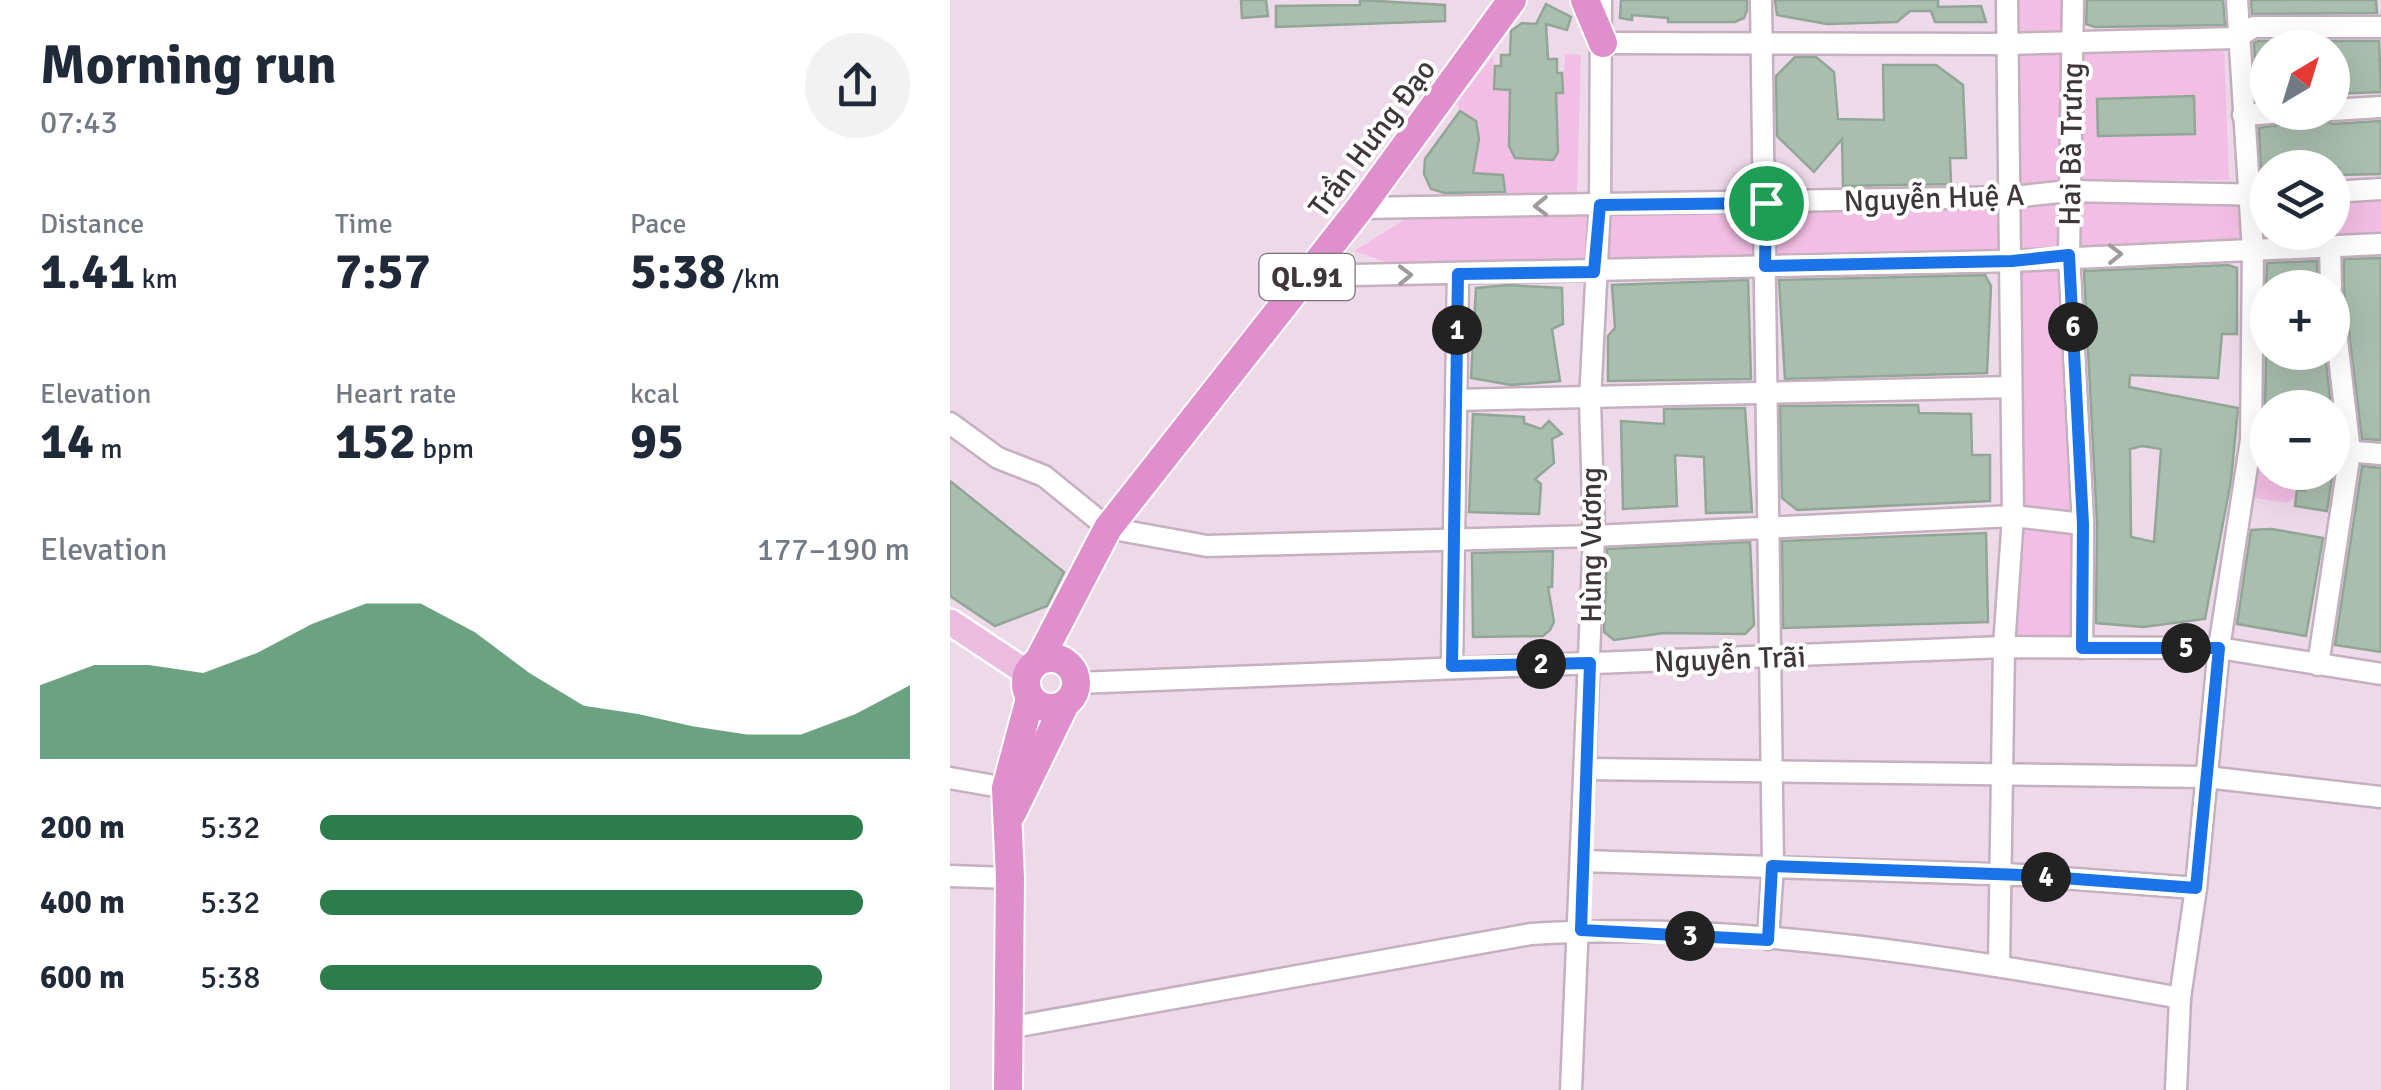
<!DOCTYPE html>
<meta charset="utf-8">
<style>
:root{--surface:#fff;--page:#f2f2f3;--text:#1f2937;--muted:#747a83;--accent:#2d7c4c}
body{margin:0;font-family:Signika,sans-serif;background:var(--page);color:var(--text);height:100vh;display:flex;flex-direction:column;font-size:38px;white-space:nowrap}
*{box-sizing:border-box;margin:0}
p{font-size:32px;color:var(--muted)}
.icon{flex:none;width:55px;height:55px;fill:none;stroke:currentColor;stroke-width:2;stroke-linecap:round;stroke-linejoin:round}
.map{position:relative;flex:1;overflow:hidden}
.details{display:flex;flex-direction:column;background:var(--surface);width:950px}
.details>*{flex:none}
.needle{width:65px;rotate:38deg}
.fabs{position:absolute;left:1300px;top:30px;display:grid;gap:20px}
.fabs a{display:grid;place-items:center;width:100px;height:100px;border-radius:50%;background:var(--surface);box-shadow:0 10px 40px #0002;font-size:50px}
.pin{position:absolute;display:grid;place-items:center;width:85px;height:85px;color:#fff;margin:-42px;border:5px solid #fff;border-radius:50%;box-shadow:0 2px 10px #0007}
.km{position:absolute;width:50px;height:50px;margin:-25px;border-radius:50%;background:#222;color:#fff;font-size:28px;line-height:50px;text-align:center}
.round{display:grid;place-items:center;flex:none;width:105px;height:105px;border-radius:52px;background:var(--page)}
.head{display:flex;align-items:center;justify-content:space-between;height:170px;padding:0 40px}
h1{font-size:55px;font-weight:700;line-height:75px}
.stats{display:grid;grid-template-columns:repeat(3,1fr);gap:15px;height:170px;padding:10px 40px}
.stats div{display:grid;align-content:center}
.stats b{font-size:50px;font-weight:700}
.stats small{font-size:28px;font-weight:400}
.stats p{font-size:28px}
.chart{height:280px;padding:20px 40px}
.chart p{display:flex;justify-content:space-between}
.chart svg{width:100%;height:180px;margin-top:10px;fill:var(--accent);opacity:.7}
ul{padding:0 40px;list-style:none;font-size:32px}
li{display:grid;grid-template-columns:160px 120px 1fr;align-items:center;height:75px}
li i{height:25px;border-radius:12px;background:var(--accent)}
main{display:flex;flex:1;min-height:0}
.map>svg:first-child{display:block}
.green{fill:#f3bee5}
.building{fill:#a9beaf;stroke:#92a697;stroke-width:2.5;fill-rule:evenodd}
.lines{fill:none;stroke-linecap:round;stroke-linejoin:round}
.minor-casing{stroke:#c4b0be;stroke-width:25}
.major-casing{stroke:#fff;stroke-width:30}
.highway-casing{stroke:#fff;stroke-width:32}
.minor{stroke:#fff;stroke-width:20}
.major{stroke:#ecbce0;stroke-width:25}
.highway{stroke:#df8fcc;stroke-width:28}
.oneway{stroke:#9f9a9e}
.route-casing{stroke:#fff;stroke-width:20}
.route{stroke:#1a73e8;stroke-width:12}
.labels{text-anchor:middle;stroke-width:8;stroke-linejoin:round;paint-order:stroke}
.shield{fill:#fff;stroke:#797276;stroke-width:2.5}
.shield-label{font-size:28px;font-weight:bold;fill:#3f363c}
.street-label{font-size:30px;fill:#3f363c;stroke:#fff}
</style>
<main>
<section class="details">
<div class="head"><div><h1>Morning run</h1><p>07:43</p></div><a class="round"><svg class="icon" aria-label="share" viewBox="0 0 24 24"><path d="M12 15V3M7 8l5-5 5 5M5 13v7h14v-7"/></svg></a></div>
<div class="stats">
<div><p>Distance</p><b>1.41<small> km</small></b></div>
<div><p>Time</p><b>7:57</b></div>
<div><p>Pace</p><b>5:38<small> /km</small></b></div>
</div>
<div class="stats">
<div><p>Elevation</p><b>14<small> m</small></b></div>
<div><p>Heart rate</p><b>152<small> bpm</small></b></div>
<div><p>kcal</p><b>95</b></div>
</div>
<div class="chart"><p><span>Elevation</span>177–190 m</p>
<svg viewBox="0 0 160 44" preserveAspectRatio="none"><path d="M0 44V26L10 21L20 21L30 23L40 18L50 11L60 6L70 6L80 13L90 23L100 31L110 33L120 36L130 38L140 38L150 33L160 26V44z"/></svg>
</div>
<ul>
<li><b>200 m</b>5:32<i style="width:92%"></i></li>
<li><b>400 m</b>5:32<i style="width:92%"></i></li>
<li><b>600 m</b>5:38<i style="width:85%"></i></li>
</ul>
</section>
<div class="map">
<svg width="1431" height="1090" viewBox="0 0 1431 1090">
<rect width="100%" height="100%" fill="#eed9e8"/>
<g class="green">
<polygon points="1059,0 1121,0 1119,198 1317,196 1318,232 1382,232 1383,194 1431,193 1431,242 1119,256 1132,648 1054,647 1060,258 475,275 404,251 475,207 1060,198"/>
<polygon points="1129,45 1274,47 1279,180 1128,180"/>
<polygon points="615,54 631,55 627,194 555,193 552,175 523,173 526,121 510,111 507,103 543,56 544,89 560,90 559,146 564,157 603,160 608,152 606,93 613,92"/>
<polygon points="1309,446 1317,447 1318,472 1358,473 1355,491 1336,503 1306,498 1302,491"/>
</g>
<g class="building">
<polygon points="291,0 316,0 318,16 292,18"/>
<polygon points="410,0 495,5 495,21 326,27 326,6 410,5"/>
<polygon points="671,0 797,0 797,10 794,18 785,22 718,22 718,18 682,15 682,20 670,18"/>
<polygon points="825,0 988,0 988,7 1031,6 1036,22 985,22 981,11 960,11 947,22 877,24 827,15"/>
<polygon points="1137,0 1273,0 1275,25 1145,27 1136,24"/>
<polygon points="1301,0 1426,0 1427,13 1302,14"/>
<polygon points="596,4 621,17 617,30 596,24 598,59 607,59 607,73 612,73 613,93 606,93 608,152 603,160 565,158 559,146 560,90 544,89 545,66 551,66 551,55 560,55 561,31 572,23 586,24"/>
<polygon points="1308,41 1429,41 1431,92 1382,94 1382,48 1318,48 1318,98 1307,97 1304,43"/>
<polygon points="845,57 866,57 884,72 888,119 934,120 933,65 986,65 1013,85 1016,158 1000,158 1001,184 893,186 892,139 864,172 827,136 826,76"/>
<polygon points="1244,96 1245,134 1148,136 1147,99"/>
<polygon points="510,111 526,121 529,139 523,173 553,175 555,192 495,193 481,189 474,174 475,159"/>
<polygon points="1371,118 1383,124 1431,121 1431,174 1388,175 1389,168 1311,168 1309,128"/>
<polygon points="1431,258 1431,440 1412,439 1394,291 1394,259"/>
<polygon points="1367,261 1367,288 1316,288 1317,263"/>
<path d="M 1278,265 L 1287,268 L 1287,334 L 1272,334 L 1268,378 L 1180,375 L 1179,387 L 1288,408 L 1281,480 L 1255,619 L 1193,627 L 1146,623 L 1147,523 L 1134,271 ZM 1192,446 L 1211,449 L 1204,542 L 1181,537 L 1180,449 Z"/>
<polygon points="1035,275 1041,286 1037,373 835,379 829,280"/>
<polygon points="798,280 801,379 658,381 658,336 665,328 662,285"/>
<polygon points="558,285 612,288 613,324 602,329 610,381 561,385 521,378 526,288"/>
<polygon points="1316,352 1375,352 1381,408 1315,408"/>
<polygon points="968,405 969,413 1021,414 1022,455 1040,455 1040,501 847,510 832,498 830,406"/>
<polygon points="795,408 802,512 756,513 754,457 725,455 727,506 673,509 671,421 714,424 714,409"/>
<polygon points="523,414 574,417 574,423 591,429 599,421 612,434 602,439 604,463 585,479 591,484 589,514 519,512"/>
<polygon points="1382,464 1384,464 1377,511 1345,506 1347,490 1355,491 1358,472 1382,472"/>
<polygon points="1412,466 1431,468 1431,652 1385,645"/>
<polygon points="0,481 114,572 97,606 45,626 0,596"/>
<polygon points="1322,529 1373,538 1356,636 1287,624 1301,530"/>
<polygon points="1036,533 1038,622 833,628 832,541"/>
<polygon points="800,542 804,625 795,634 714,633 664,640 654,632 657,549"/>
<polygon points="603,551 602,587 598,587 604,622 600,630 593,636 523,637 522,553"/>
</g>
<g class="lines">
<g class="minor-casing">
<g id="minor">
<polyline points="811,0 823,866 818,939"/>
<polyline points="1123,0 1119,255 1133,524 1132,648"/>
<polyline points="653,43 1056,44 1286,38 1304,27 1431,27"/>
<polyline points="1382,110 1431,107"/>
<polyline points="1293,115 1335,112"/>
<polyline points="1382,192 1431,189"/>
<polyline points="410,208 1062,197 1119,191 1318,195"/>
<polyline points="1380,246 1381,288"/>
<polyline points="358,276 1061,261 1431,244"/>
<polyline points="506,400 1061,387"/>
<polyline points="0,423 48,458 94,476 158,528 257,546 644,536 1063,516 1133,524"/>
<polyline points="1382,450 1431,454"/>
<polyline points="1368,665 1400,452 1382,297"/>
<polyline points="502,666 508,274"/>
<polyline points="127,683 1054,647 1269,648 1431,674"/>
<polyline points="636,769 1256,777 1431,797"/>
<polyline points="0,778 56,788"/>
<polyline points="633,861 1072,875 1246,888"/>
<polyline points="0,876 60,878"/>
<polyline points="1049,965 1054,647 1063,516 1057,0"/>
<path d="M 58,1028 L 581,934 C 795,920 1021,960 1230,998"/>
<polyline points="621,1090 644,536 640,400 650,205 651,0"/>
<polyline points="1226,1090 1230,998 1246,888 1269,648 1301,440 1303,251 1287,0"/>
</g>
</g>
<g class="major-casing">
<polyline id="major" points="0,622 77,673"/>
</g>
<g class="highway-casing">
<g id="highway">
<polyline points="635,0 653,43"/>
<circle cx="101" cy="683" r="25"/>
<polyline points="89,660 158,528 410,208 562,0"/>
<polyline points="62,813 114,706"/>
<polyline points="58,1090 60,878 56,788 80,699"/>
</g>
</g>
<use href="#minor" class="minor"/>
<use href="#major" class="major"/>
<use href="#highway" class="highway"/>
</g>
<defs><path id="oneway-chevron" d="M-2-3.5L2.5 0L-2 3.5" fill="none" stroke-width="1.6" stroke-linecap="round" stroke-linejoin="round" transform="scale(2.5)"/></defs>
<g class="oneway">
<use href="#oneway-chevron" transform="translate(591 206) rotate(179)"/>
<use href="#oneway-chevron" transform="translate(1165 254) rotate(-1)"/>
<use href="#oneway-chevron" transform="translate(455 275) rotate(-1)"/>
</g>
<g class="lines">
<g class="route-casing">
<polygon id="route" points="816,203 815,266 1062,261 1119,255 1133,524 1132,648 1269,648 1246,888 1072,875 822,866 818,940 631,930 640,663 502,666 508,274 644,272 650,205"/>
</g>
<use href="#route" class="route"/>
</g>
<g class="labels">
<rect class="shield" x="309.5" y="254" width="95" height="46" rx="8"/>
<g class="shield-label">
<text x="357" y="287">QL.91</text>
</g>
<g class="street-label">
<text transform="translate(422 138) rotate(-53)" y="10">Trần Hưng Đạo</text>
<text transform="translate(1121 144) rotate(-89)" y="10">Hai Bà Trưng</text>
<text transform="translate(984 198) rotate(-2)" y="10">Nguyễn Huệ A</text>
<text transform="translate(641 545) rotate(-90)" y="10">Hùng Vương</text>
<text transform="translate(780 659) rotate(-2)" y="10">Nguyễn Trãi</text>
</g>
</g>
</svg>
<div class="fabs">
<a><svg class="needle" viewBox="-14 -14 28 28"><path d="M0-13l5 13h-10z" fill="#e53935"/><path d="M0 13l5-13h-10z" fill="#747a83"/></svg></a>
<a><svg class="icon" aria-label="layers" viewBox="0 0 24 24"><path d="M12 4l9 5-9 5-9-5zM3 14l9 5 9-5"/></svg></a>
<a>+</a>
<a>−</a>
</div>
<div class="pin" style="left:816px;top:203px;background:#1e9e55"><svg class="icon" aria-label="arrive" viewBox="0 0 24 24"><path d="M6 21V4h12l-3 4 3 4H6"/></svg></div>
<b class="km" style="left:507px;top:330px">1</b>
<b class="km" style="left:591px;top:664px">2</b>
<b class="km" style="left:740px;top:936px">3</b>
<b class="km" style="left:1096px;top:877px">4</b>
<b class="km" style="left:1236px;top:648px">5</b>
<b class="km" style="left:1123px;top:327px">6</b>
</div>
</main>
